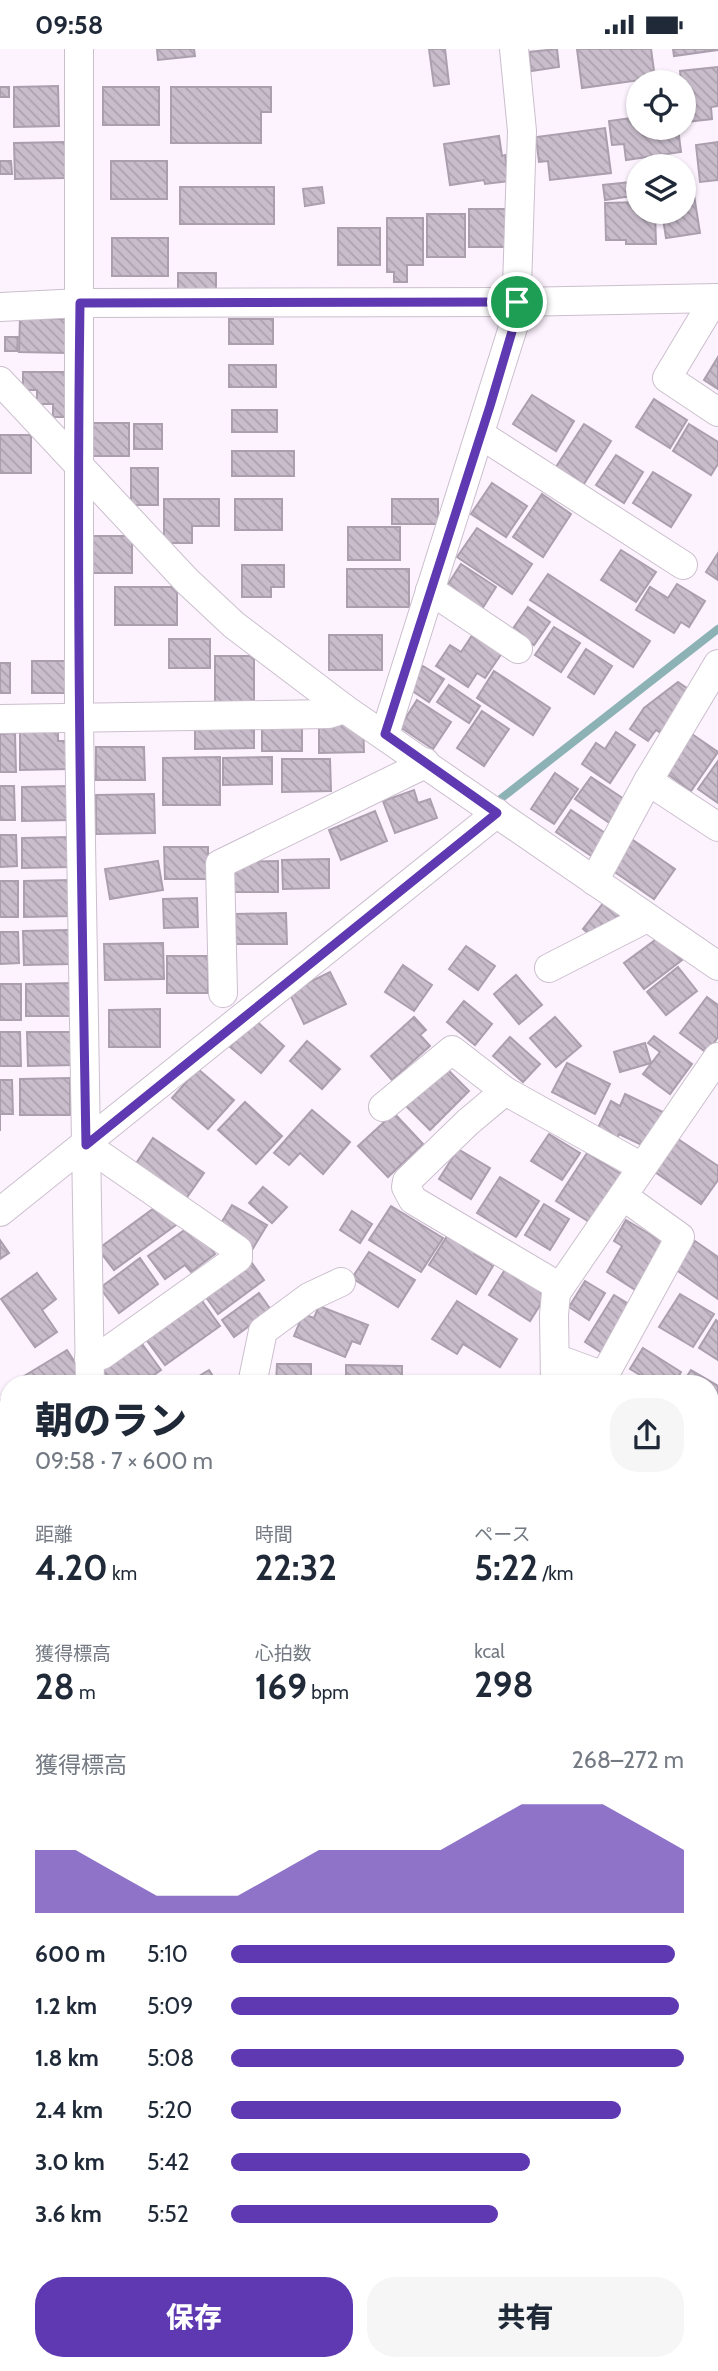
<!DOCTYPE html>
<html lang="ja">
<meta charset="utf-8">
<style>
:root{--surface:#fff;--page:#f6f6f7;--text:#1f2937;--muted:#747a83;--accent:#5f39b1}
body{margin:0;font-family:Cabin,"Noto Sans JP",sans-serif;background:var(--page);color:var(--text);height:100vh;display:flex;flex-direction:column;font-size:26px;white-space:nowrap}
*{box-sizing:border-box;margin:0}
p{font-size:23px;color:var(--muted)}
.icon{flex:none;width:38px;height:38px;fill:none;stroke:currentColor;stroke-width:2;stroke-linecap:round;stroke-linejoin:round}
.map{position:relative;flex:1;overflow:hidden}
.drawer{position:absolute;left:0px;top:1326px;width:719px;height:996px;display:flex;flex-direction:column;background:var(--surface);border-radius:28px 28px 0 0;box-shadow:0 2px 5px #0004}
.drawer>*{flex:none}
.buttons{position:absolute;left:626px;top:21px;display:grid;gap:14px}
.buttons a{display:grid;place-items:center;width:70px;height:70px;border-radius:50%;background:var(--surface);box-shadow:0 2px 5px #0004;font-size:35px}
.pin{position:absolute;display:grid;place-items:center;width:60px;height:60px;color:#fff;margin:-30px;border:4px solid #fff;border-radius:50%;box-shadow:0 2px 7px #0007}
.round{display:grid;place-items:center;flex:none;width:74px;height:74px;border-radius:28px;background:var(--page)}
.summary{display:flex;align-items:center;justify-content:space-between;height:119px;padding:0 35px}
h1{font-size:38px;font-weight:800;line-height:52px}
.stats{display:grid;grid-template-columns:repeat(3,1fr);gap:10px;height:119px;padding:7px 35px}
.stats div{display:grid;align-content:center}
.stats b{font-size:35px;font-weight:800}
.stats small{font-size:19px;font-weight:400}
.stats p{font-size:19px}
.chart{height:196px;padding:14px 35px}
.chart p{display:flex;justify-content:space-between}
.chart svg{width:100%;height:126px;margin-top:7px;fill:var(--accent);opacity:.7}
.button{display:flex;gap:14px;margin-top:auto;padding:14px 35px}
.button a{flex:1;height:80px;border-radius:28px;background:var(--accent);color:#fff;font-size:28px;font-weight:800;line-height:80px;text-align:center}
.button a+a{background:var(--page);color:var(--text)}
ul{padding:0 35px;list-style:none;font-size:23px}
li{display:grid;grid-template-columns:112px 84px 1fr;align-items:center;height:52px}
li i{height:18px;border-radius:9px;background:var(--accent)}
.status{display:flex;justify-content:space-between;align-items:center;height:49px;padding:0 35px;background:var(--surface);direction:ltr}
.status svg{height:19px;fill:currentColor}
.map>svg:first-child{display:block}
.lines{fill:none;stroke-linecap:round;stroke-linejoin:round}
.stream{stroke:#8cb2b5;stroke-width:8}
.building{fill:url(#building-back-hatch);stroke:#ab9fae;stroke-width:2}
.minor-casing{stroke:#cbbfcd;stroke-width:30}
.primary-casing{stroke:#cbbfcd;stroke-width:40}
.minor{stroke:#fff;stroke-width:28}
.primary{stroke:#fff;stroke-width:38}
.route-casing{stroke:#fff;stroke-width:14}
.route{stroke:#5f39b1;stroke-width:9}
</style>
<div class="status"><b>09:58</b><svg viewBox="0 0 49 12"><path d="M0 12V9h3v3zM5 12V6h3v6zM10 12V3h3v9zM15 12V0h3v12zM26 1h20v11H26zM47 4h2v5h-2z"/></svg></div>
<div class="map">
<svg width="718" height="2322" viewBox="0 0 718 2322">
<defs>
<pattern id="building-back-hatch" width="6" height="6" patternUnits="userSpaceOnUse" patternTransform="scale(1.75)"><rect width="6" height="6" fill="#c9bdcc"/><path d="M-1 5l2 2M0 0l6 6M5-1l2 2" fill="none" stroke="#aca1ae"/></pattern>
</defs>
<rect width="100%" height="100%" fill="#fdf3ff"/>
<g class="lines">
<polyline class="stream" points="494,755 718,580"/>
</g>
<g class="building">
<polygon points="157,0 194,0 195,7 158,11"/>
<polygon points="429,0 445,0 449,35 434,37"/>
<polygon points="557,0 559,18 531,22 529,3"/>
<polygon points="577,0 651,0 655,29 582,39"/>
<polygon points="673,0 718,0 718,1 674,7"/>
<polygon points="718,18 718,57 711,58 712,70 687,73 684,33 681,33 680,22"/>
<polygon points="58,37 59,77 14,78 14,38"/>
<rect x="0" y="38" width="9" height="10"/>
<rect x="103" y="38" width="56" height="38"/>
<polygon points="171,38 271,38 271,63 261,63 261,94 171,94"/>
<polygon points="639,68 639,79 678,79 681,103 626,111 624,95 612,96 609,72"/>
<polygon points="605,79 611,124 550,131 548,112 539,113 536,88"/>
<polygon points="499,87 502,107 505,106 509,132 485,135 484,131 450,136 444,95"/>
<polygon points="65,93 65,129 15,130 14,94"/>
<polygon points="718,93 718,131 700,133 696,96"/>
<polygon points="0,112 11,112 12,125 0,125"/>
<rect x="111" y="112" width="56" height="38"/>
<polygon points="691,127 700,184 666,189 662,163 684,163 684,128"/>
<polygon points="630,133 632,147 605,151 603,136"/>
<rect x="180" y="138" width="94" height="37"/>
<polygon points="322,138 324,154 305,157 303,140"/>
<polygon points="639,153 639,163 655,163 656,195 626,195 626,191 606,191 605,154"/>
<rect x="469" y="160" width="38" height="38"/>
<rect x="427" y="165" width="38" height="43"/>
<polygon points="387,169 423,169 423,216 407,216 407,233 394,233 394,223 387,223"/>
<rect x="338" y="179" width="42" height="37"/>
<rect x="112" y="189" width="56" height="38"/>
<rect x="178" y="224" width="38" height="23"/>
<polygon points="20,269 68,270 68,304 19,303"/>
<rect x="229" y="270" width="44" height="25"/>
<polygon points="5,288 18,288 17,302 5,302"/>
<polygon points="718,308 718,340 704,331"/>
<rect x="229" y="316" width="47" height="22"/>
<polygon points="23,323 66,323 67,368 53,368 53,355 37,355 37,341 23,341"/>
<polygon points="532,346 574,372 556,402 513,375"/>
<polygon points="654,350 687,371 670,399 636,378"/>
<rect x="232" y="361" width="45" height="22"/>
<rect x="93" y="374" width="36" height="33"/>
<rect x="134" y="375" width="28" height="25"/>
<polygon points="584,375 611,392 584,435 556,418"/>
<polygon points="689,375 718,393 718,415 711,426 673,402"/>
<rect x="0" y="386" width="31" height="38"/>
<rect x="232" y="402" width="62" height="25"/>
<polygon points="616,406 643,423 624,454 596,436"/>
<rect x="131" y="419" width="27" height="37"/>
<polygon points="653,423 691,446 671,478 633,454"/>
<polygon points="492,434 527,457 506,488 471,465"/>
<polygon points="542,445 571,465 543,508 513,488"/>
<polygon points="164,450 219,450 219,477 192,477 192,494 164,494"/>
<rect x="235" y="450" width="47" height="31"/>
<rect x="392" y="450" width="46" height="25"/>
<rect x="348" y="478" width="52" height="33"/>
<polygon points="477,479 532,515 512,545 457,508"/>
<rect x="93" y="487" width="39" height="37"/>
<polygon points="621,501 656,523 636,553 601,531"/>
<polygon points="718,504 718,531 706,523"/>
<polygon points="461,515 496,538 480,563 445,540"/>
<polygon points="242,516 284,516 284,538 271,538 271,548 242,548"/>
<rect x="347" y="520" width="62" height="38"/>
<polygon points="548,525 650,592 633,618 530,551"/>
<polygon points="677,535 705,552 689,578 681,573 674,584 636,561 650,538 668,549"/>
<rect x="115" y="538" width="62" height="38"/>
<polygon points="528,558 550,573 534,596 512,581"/>
<polygon points="554,578 580,594 561,623 535,606"/>
<polygon points="475,582 504,601 485,629 477,624 468,638 436,617 450,596 461,603"/>
<rect x="329" y="586" width="53" height="35"/>
<rect x="169" y="590" width="41" height="29"/>
<polygon points="586,600 612,617 594,645 568,628"/>
<rect x="215" y="607" width="39" height="48"/>
<rect x="32" y="612" width="39" height="32"/>
<rect x="0" y="614" width="10" height="30"/>
<polygon points="423,617 444,630 429,653 408,639"/>
<polygon points="494,622 550,659 533,686 477,649"/>
<polygon points="678,633 697,646 667,688 656,681 648,692 630,680 644,659"/>
<polygon points="449,636 480,657 469,674 437,653"/>
<polygon points="417,651 451,673 433,700 400,678"/>
<polygon points="482,662 509,680 484,717 457,699"/>
<rect x="262" y="675" width="40" height="27"/>
<polygon points="319,676 363,676 364,703 319,704"/>
<polygon points="254,677 254,699 195,700 195,678"/>
<polygon points="58,680 58,692 70,692 70,720 20,721 20,681"/>
<polygon points="616,683 635,696 610,734 582,715 596,694 605,700"/>
<polygon points="689,683 718,703 691,742 662,721"/>
<polygon points="15,684 16,723 0,723 0,685"/>
<polygon points="96,698 144,698 145,731 96,731"/>
<polygon points="220,708 220,756 163,756 163,709"/>
<polygon points="272,708 272,735 223,736 223,709"/>
<polygon points="282,710 330,710 331,742 282,743"/>
<polygon points="718,712 718,754 698,740"/>
<polygon points="555,724 578,740 554,775 531,760"/>
<polygon points="591,728 627,752 611,775 575,750"/>
<polygon points="0,737 14,737 15,771 0,771"/>
<polygon points="71,737 71,771 22,772 22,738"/>
<polygon points="414,741 418,754 430,750 437,769 395,784 383,752"/>
<polygon points="154,745 155,784 96,785 96,746"/>
<polygon points="571,761 608,786 593,808 556,783"/>
<polygon points="375,762 387,792 341,811 329,781"/>
<polygon points="0,786 16,786 17,817 0,818"/>
<polygon points="70,788 71,818 22,819 22,789"/>
<polygon points="630,789 675,820 654,850 609,819"/>
<polygon points="164,798 208,798 208,830 165,830"/>
<polygon points="329,810 329,839 283,840 282,811"/>
<polygon points="158,812 163,841 110,850 105,820"/>
<polygon points="278,812 278,843 231,843 231,813"/>
<polygon points="71,831 72,867 24,868 24,832"/>
<rect x="0" y="832" width="18" height="36"/>
<polygon points="608,848 623,860 608,880 602,875 592,888 583,880"/>
<polygon points="197,849 198,878 164,879 163,850"/>
<polygon points="286,864 287,895 236,895 235,865"/>
<polygon points="69,881 70,915 24,916 23,882"/>
<polygon points="0,883 18,883 19,914 0,915"/>
<polygon points="662,886 682,911 644,940 624,914"/>
<polygon points="163,894 164,930 105,931 104,895"/>
<polygon points="466,897 495,917 478,941 449,920"/>
<rect x="167" y="907" width="41" height="37"/>
<polygon points="403,916 432,936 414,962 385,943"/>
<polygon points="678,918 697,942 666,966 647,943"/>
<polygon points="330,923 346,955 304,975 289,943"/>
<polygon points="516,926 542,956 519,975 494,945"/>
<polygon points="73,934 74,967 26,967 26,935"/>
<rect x="0" y="935" width="21" height="36"/>
<polygon points="707,948 718,956 718,988 707,1004 680,984"/>
<polygon points="464,952 492,975 475,996 447,973"/>
<polygon points="160,960 160,998 109,998 109,961"/>
<polygon points="414,968 426,981 420,986 430,997 392,1031 371,1007"/>
<polygon points="555,968 581,997 556,1018 530,989"/>
<polygon points="254,970 284,997 261,1024 230,998"/>
<polygon points="0,983 20,983 21,1017 0,1017"/>
<polygon points="27,983 75,983 75,1016 28,1017"/>
<polygon points="654,987 692,1015 670,1045 643,1025 660,1003 648,994"/>
<polygon points="510,988 540,1015 523,1033 493,1007"/>
<polygon points="307,992 340,1020 322,1040 290,1012"/>
<polygon points="645,994 651,1014 620,1023 614,1003"/>
<polygon points="567,1014 610,1035 595,1065 552,1043"/>
<polygon points="442,1015 469,1042 430,1081 403,1054"/>
<polygon points="198,1020 234,1051 208,1080 172,1049"/>
<polygon points="70,1029 70,1066 20,1066 20,1030"/>
<polygon points="0,1031 12,1031 13,1065 0,1065 0,1082"/>
<polygon points="625,1045 667,1065 650,1100 619,1085 616,1093 596,1083 611,1052 620,1057"/>
<polygon points="245,1053 282,1087 256,1115 218,1081"/>
<polygon points="312,1061 350,1093 323,1125 300,1104 289,1116 274,1104"/>
<polygon points="394,1064 423,1095 388,1128 358,1097"/>
<polygon points="549,1085 580,1104 562,1131 531,1112"/>
<polygon points="153,1089 204,1124 185,1151 135,1116"/>
<polygon points="678,1090 718,1117 718,1131 701,1155 655,1123"/>
<polygon points="458,1100 490,1119 471,1150 439,1130"/>
<polygon points="587,1104 621,1125 591,1174 556,1152"/>
<polygon points="500,1128 539,1152 516,1188 477,1164"/>
<polygon points="263,1138 287,1158 272,1174 249,1154"/>
<polygon points="161,1154 176,1176 114,1221 98,1200"/>
<polygon points="544,1155 569,1170 550,1201 525,1186"/>
<polygon points="232,1156 267,1176 252,1201 217,1181"/>
<polygon points="391,1157 443,1189 421,1223 369,1191"/>
<polygon points="352,1162 372,1175 360,1194 340,1181"/>
<polygon points="626,1171 666,1195 637,1242 607,1223 622,1197 614,1192"/>
<polygon points="193,1175 215,1205 191,1223 185,1216 165,1230 148,1207"/>
<polygon points="449,1184 476,1201 474,1205 493,1217 476,1245 429,1216"/>
<polygon points="0,1191 9,1204 0,1210"/>
<polygon points="695,1192 718,1208 718,1250 675,1220"/>
<polygon points="369,1203 415,1231 398,1258 352,1229"/>
<polygon points="140,1209 158,1235 119,1264 100,1239"/>
<polygon points="249,1210 264,1231 218,1265 203,1244"/>
<polygon points="506,1219 547,1245 530,1272 489,1246"/>
<polygon points="37,1224 56,1250 42,1261 57,1283 35,1298 1,1250"/>
<polygon points="585,1232 605,1244 589,1271 569,1258"/>
<polygon points="259,1244 271,1261 234,1288 222,1271"/>
<polygon points="680,1245 714,1265 693,1298 659,1278"/>
<polygon points="614,1246 637,1260 602,1304 585,1293"/>
<polygon points="200,1249 220,1277 165,1316 145,1289"/>
<polygon points="457,1252 517,1290 500,1318 463,1295 457,1305 432,1290"/>
<polygon points="319,1257 368,1276 360,1295 352,1292 345,1308 294,1287 303,1265 314,1269"/>
<polygon points="716,1271 718,1273 718,1311 699,1299"/>
<polygon points="140,1292 161,1321 141,1335 113,1335 102,1320"/>
<polygon points="643,1299 681,1323 674,1335 655,1335 630,1320"/>
<polygon points="67,1301 78,1318 78,1335 11,1335"/>
<polygon points="277,1315 311,1315 311,1335 276,1335"/>
<polygon points="346,1316 402,1317 402,1335 346,1335"/>
<polygon points="209,1321 218,1335 186,1335"/>
<polygon points="691,1321 718,1337 718,1381 710,1377 710,1335 682,1335"/>
<polygon points="0,1351 9,1364 9,1371 0,1377"/>
<polygon points="9,1386 9,1421 5,1422 0,1411 0,1390"/>
<rect x="710" y="1450" width="8" height="31"/>
<rect x="0" y="1454" width="9" height="36"/>
<rect x="710" y="1535" width="8" height="35"/>
<polygon points="0,1539 9,1540 9,1571 0,1571"/>
<polygon points="713,1589 718,1618 710,1619 710,1590"/>
<polygon points="9,1605 9,1651 3,1651 4,1639 0,1639 0,1607"/>
<polygon points="718,1649 718,1684 710,1685 710,1650"/>
<polygon points="718,1711 718,1780 710,1781 710,1712"/>
<polygon points="9,1825 9,1868 0,1870 0,1827"/>
<polygon points="717,1932 718,1965 711,1966 710,1933"/>
<polygon points="718,1996 718,2024 710,2026 710,1997"/>
<polygon points="2,2066 9,2085 9,2098 3,2100 0,2093"/>
<rect x="0" y="2201" width="9" height="27"/>
<rect x="710" y="2213" width="8" height="41"/>
<polygon points="0,2239 9,2240 9,2266 0,2265"/>
<polygon points="710,2273 718,2273 718,2306 710,2307"/>
<polygon points="0,2303 9,2303 9,2314 43,2314 43,2322 0,2322"/>
<polygon points="66,2314 138,2314 139,2322 66,2322"/>
<polygon points="165,2314 224,2314 225,2322 165,2322"/>
<polygon points="232,2314 290,2314 290,2322 233,2322"/>
<rect x="315" y="2314" width="50" height="8"/>
<polygon points="375,2314 417,2314 418,2322 375,2322"/>
<polygon points="450,2314 483,2314 484,2321 499,2319 499,2322 451,2322"/>
</g>
<g class="lines">
<g class="minor-casing">
<g id="minor">
<path d="M 79,0 C 80,221 78,443 79,664 C 81,888 86,1112 90,1335"/>
<polyline points="715,249 667,329 718,363"/>
<polyline points="0,258 81,254 517,253 718,249"/>
<polyline points="0,332 187,532 234,576 345,660 718,917"/>
<polyline points="481,386 683,516"/>
<polyline points="430,541 518,600"/>
<polyline points="0,670 329,665 345,660"/>
<polyline points="385,685 516,269 522,82 514,0"/>
<polyline points="648,732 718,778"/>
<polyline points="594,832 648,732 718,615"/>
<polyline points="549,919 647,869"/>
<polyline points="223,944 220,815 417,719 425,713"/>
<polyline points="505,1042 468,1073 407,1132 406,1138 413,1151 560,1238"/>
<polyline points="383,1058 452,1001 505,1042 642,1118"/>
<polyline points="86,1096 238,1201 238,1209 102,1306 89,1309"/>
<polyline points="0,1163 497,764"/>
<polyline points="555,1309 604,1327 680,1188 623,1147"/>
<polyline points="252,1335 263,1282 309,1248 341,1233"/>
<polyline points="555,1335 554,1266 556,1244 718,1008"/>
<polyline points="710,1519 718,1518"/>
<polyline points="0,1529 9,1528"/>
<polyline points="0,1594 9,1594"/>
<polyline points="0,1708 9,1706"/>
<polyline points="710,2071 718,2069"/>
<polyline points="0,2171 9,2172"/>
<polyline points="56,2314 57,2322"/>
<polyline points="296,2314 296,2322"/>
<polyline points="663,2314 664,2322"/>
</g>
</g>
<g class="primary-casing">
<g id="primary">
<polyline points="710,1834 718,1832"/>
<polyline points="0,1967 9,1965"/>
</g>
</g>
<use href="#minor" class="minor"/>
<use href="#primary" class="primary"/>
</g>
<g class="lines">
<g class="route-casing">
<path id="route" d="M 517,253 L 516,269 L 490,357 L 385,685 L 497,764 L 86,1096 C 81,815 76,535 80,254 Z"/>
</g>
<use href="#route" class="route"/>
</g>
</svg>
<div class="buttons">
<a><svg class="icon" aria-label="locate" viewBox="0 0 24 24"><circle cx="12" cy="12" r="6"/><path d="M12 2v4M12 18v4M2 12h4M18 12h4"/></svg></a>
<a><svg class="icon" aria-label="layers" viewBox="0 0 24 24"><path d="M12 4l9 5-9 5-9-5zM3 14l9 5 9-5"/></svg></a>
</div>
<div class="pin" style="left:517px;top:253px;background:#1e9e55"><svg class="icon" aria-label="arrive" viewBox="0 0 24 24"><path d="M6 21V4h12l-3 4 3 4H6"/></svg></div>
<section class="drawer">
<div class="summary"><div><h1>朝のラン</h1><p>09:58 · 7 × 600 m</p></div><a class="round"><svg class="icon" aria-label="share" viewBox="0 0 24 24"><path d="M12 15V3M7 8l5-5 5 5M5 13v7h14v-7"/></svg></a></div>
<div class="stats">
<div><p>距離</p><b>4.20<small> km</small></b></div>
<div><p>時間</p><b>22:32</b></div>
<div><p>ペース</p><b>5:22<small> /km</small></b></div>
</div>
<div class="stats">
<div><p>獲得標高</p><b>28<small> m</small></b></div>
<div><p>心拍数</p><b>169<small> bpm</small></b></div>
<div><p>kcal</p><b>298</b></div>
</div>
<div class="chart"><p><span>獲得標高</span>268–272 m</p>
<svg viewBox="0 0 160 44" preserveAspectRatio="none"><path d="M0 44V22L10 22L20 30L30 38L40 38L50 38L60 30L70 22L80 22L90 22L100 22L110 14L120 6L130 6L140 6L150 14L160 22V44z"/></svg>
</div>
<ul>
<li><b>600 m</b>5:10<i style="width:98%"></i></li>
<li><b>1.2 km</b>5:09<i style="width:99%"></i></li>
<li><b>1.8 km</b>5:08<i style="width:100%"></i></li>
<li><b>2.4 km</b>5:20<i style="width:86%"></i></li>
<li><b>3.0 km</b>5:42<i style="width:66%"></i></li>
<li><b>3.6 km</b>5:52<i style="width:59%"></i></li>
</ul>
<div class="button"><a>保存</a><a>共有</a></div>
</section>
</div>
